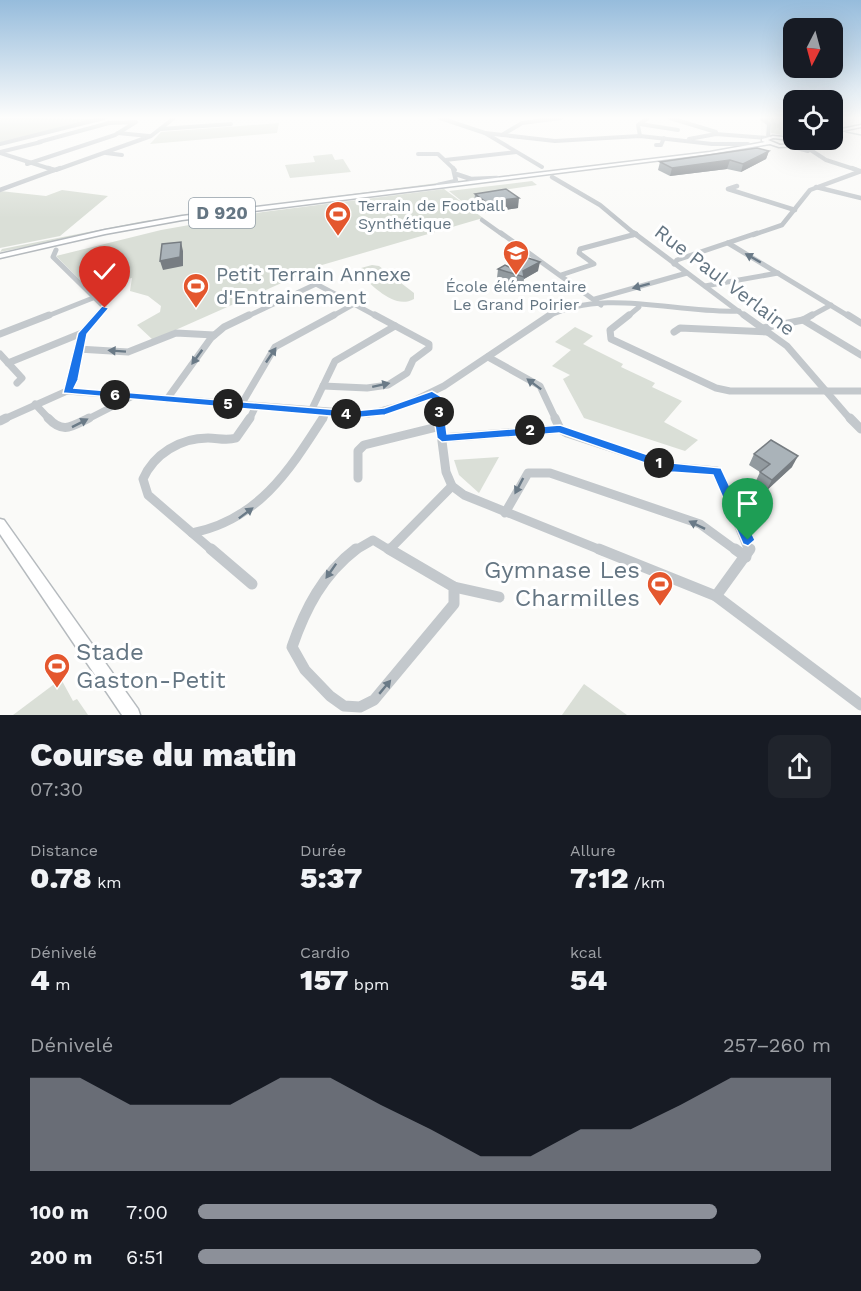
<!DOCTYPE html>
<html lang="fr">
<meta charset="utf-8">
<style>
:root{--surface:#171b24;--page:#20242c;--text:#f1f3f6;--muted:#9ea1a6;--accent:#8c9099}
body{margin:0;font-family:"Work Sans",sans-serif;background:var(--page);color:var(--text);height:100vh;display:flex;flex-direction:column;font-size:22px;white-space:nowrap}
*{box-sizing:border-box;margin:0}
p{font-size:20px;color:var(--muted)}
.icon{flex:none;width:33px;height:33px;fill:none;stroke:currentColor;stroke-width:2;stroke-linecap:round;stroke-linejoin:round}
.map{position:relative;height:715px;overflow:hidden}
.sheet{display:flex;flex-direction:column;background:var(--surface);flex:1}
.sheet>*{flex:none}
.needle{width:39px;rotate:186deg}
.fabs{position:absolute;left:783px;top:18px;display:grid;gap:12px}
.fabs a{display:grid;place-items:center;width:60px;height:60px;border-radius:12px;background:var(--surface);box-shadow:0 6px 24px #0002;font-size:30px}
.pin{position:absolute;display:grid;place-items:center;width:51px;height:51px;color:#fff;margin:-62px -26px;border-radius:50% 50% 50% 0;rotate:-45deg;box-shadow:0 0 6px #0007}
.pin .icon{rotate:45deg}
.km{position:absolute;width:30px;height:30px;margin:-15px;border-radius:50%;background:#222;color:#fff;font-size:16px;line-height:30px;text-align:center}
.round{display:grid;place-items:center;flex:none;width:63px;height:63px;border-radius:12px;background:var(--page)}
.headline{display:flex;align-items:center;justify-content:space-between;height:102px;padding:0 30px}
h1{font-size:33px;font-weight:800;line-height:45px}
.metrics{display:grid;grid-template-columns:repeat(3,1fr);gap:9px;height:102px;padding:6px 30px}
.metrics div{display:grid;align-content:center}
.metrics b{font-size:30px;font-weight:800}
.metrics small{font-size:16px;font-weight:400}
.metrics p{font-size:16px}
.chart{height:168px;padding:12px 30px}
.chart p{display:flex;justify-content:space-between}
.chart svg{width:100%;height:108px;margin-top:6px;fill:var(--accent);opacity:.7}
ul{padding:0 30px;list-style:none;font-size:20px}
li{display:grid;grid-template-columns:96px 72px 1fr;align-items:center;height:45px}
li i{height:15px;border-radius:8px;background:var(--accent)}
.map>svg:first-child{display:block}
.green{fill:#dadfd7}
.lines{fill:none;stroke-linecap:round;stroke-linejoin:round}
.stream{stroke:#bbc7cb;stroke-width:1.5}
.major-casing{stroke:#b5babe;stroke-width:3}
.minor-far5{stroke:#c3c8cc;stroke-width:4}
.minor-far4{stroke:#c3c8cc;stroke-width:4.5}
.minor-far3{stroke:#c3c8cc;stroke-width:5}
.minor-far2{stroke:#c3c8cc;stroke-width:7}
.minor-far1{stroke:#c3c8cc;stroke-width:9}
.minor{stroke:#c3c8cc;stroke-width:11}
.major{fill:#fff;fill-rule:evenodd}
.wall{fill:#929a9f}
.shaded-wall{fill:#777d82}
.building{fill:#aab3b9;stroke:#777d82;stroke-width:1.5}
.oneway{fill:#6a7a87}
.route{fill:#1a73e8;stroke:#fff;stroke-width:1.5}
.labels{text-anchor:middle;stroke-width:6;stroke-linejoin:round;paint-order:stroke}
.far-poi-label{font-size:16px;fill:#657683;stroke:#fff;text-anchor:start}
.shield{fill:#fff;stroke:#939fa8;stroke-width:1.5}
.shield-label{font-size:18px;font-weight:bold;fill:#657683}
.poi-label{font-size:20px;fill:#657683;stroke:#fff;text-anchor:start}
.street-label{font-size:20px;fill:#657683;stroke:#fff}
.near-poi-label{font-size:24px;fill:#657683;stroke:#fff;text-anchor:end}
</style>
<div class="map">
<svg width="861" height="715" viewBox="0 0 861 715">
<rect width="100%" height="100%" fill="#fafaf8"/>
<g class="green">
<polygon points="0,118 102,119 110,118 0,143"/>
<polygon points="763,118 793,118 793,137 771,133 771,123"/>
<polygon points="279,123 277,133 150,144 161,132"/>
<polygon points="332,154 335,160 343,159 351,172 290,178 285,165 315,162 313,156"/>
<polygon points="453,181 433,186 150,222 0,252 2,249 144,221"/>
<polygon points="532,181 537,185 502,190 509,196 464,203 449,191"/>
<polygon points="444,189 483,218 322,265 153,340 137,325 160,312 161,306 148,296 130,291 132,278 88,288 56,256 161,230 263,212"/>
<polygon points="62,190 108,196 60,236 0,248 0,191 46,196"/>
<path d="M 372,265 L 379,266 L 414,293 L 414,299 C 394,310 374,286 359,274 L 361,268 Z"/>
<polygon points="575,327 593,336 583,344 623,364 621,367 655,383 652,387 682,401 664,422 698,440 685,451 584,418 563,379 570,375 552,366 571,350 555,342"/>
<polygon points="499,457 479,493 459,475 454,460"/>
<polygon points="61,679 73,701 77,699 88,715 13,715"/>
<polygon points="584,684 627,715 562,715"/>
</g>
<g class="lines">
<polyline class="stream" points="846,132 861,135"/>
<g class="major-casing">
<g id="major">
<polygon points="861,125 861,127 832,133 832,131"/>
<path d="M 773,136 L 794,138 L 794,140 L 797,140 L 805,145 L 803,146 L 779,147 L 770,144 L 710,154 L 182,220 L 105,234 L 0,258 L 0,254 L 105,230 L 182,216 L 710,152 L 765,142 L 762,141 L 762,139 ZM 773,138 L 793,140 L 798,144 L 780,145 L 768,140 Z"/>
<polygon points="0,519 4,520 138,709 140,715 122,715 0,534"/>
</g>
</g>
<g class="minor-far5">
<polyline points="440,118 485,133 542,167"/>
<polyline points="670,118 716,132"/>
<polyline points="761,118 769,124 768,137"/>
<polyline points="640,124 678,130"/>
<polyline points="161,129 231,124"/>
<polyline points="118,133 149,136"/>
<polyline points="485,133 555,141 640,136 712,144 748,144"/>
<polyline points="502,135 522,123 561,118"/>
<polyline points="640,136 638,125 648,118"/>
<polyline points="689,139 716,134 767,138"/>
<polyline points="0,144 104,118"/>
<polyline points="656,145 661,145 664,138"/>
<polyline points="803,145 826,160 857,170"/>
<polyline points="793,147 808,151"/>
<polyline points="0,152 41,142"/>
<polyline points="0,153 54,170"/>
<polyline points="106,153 122,155"/>
<polyline points="418,154 438,154 455,170"/>
<polyline points="445,160 516,152"/>
<polyline points="27,164 115,135 136,122 109,123 39,142"/>
<polyline points="56,170 151,136 174,118"/>
</g>
<g class="minor-far4">
<polyline points="48,168 54,170"/>
<polyline points="852,168 860,171"/>
<polyline points="456,174 471,179 497,178"/>
<polyline points="552,177 600,205 636,235"/>
<polyline points="438,185 456,181 453,168"/>
<polyline points="737,186 728,189 795,210"/>
<polyline points="816,187 861,198"/>
<polyline points="0,190 60,168"/>
<polyline points="482,220 503,235"/>
<polyline points="633,235 636,234"/>
<polyline points="753,235 782,225 810,190 861,171"/>
</g>
<g class="minor-far3">
<polyline points="501,233 601,305"/>
<polyline points="634,233 746,317"/>
<polyline points="728,243 850,317"/>
<polyline points="56,250 53,257 105,308 97,317"/>
<polyline points="674,264 677,260 757,233"/>
<polyline points="561,275 594,264 579,253 580,249 636,234"/>
<polyline points="705,286 778,273"/>
<polyline points="595,299 687,273"/>
<polyline points="354,304 378,317"/>
<polyline points="45,317 93,298"/>
<polyline points="246,317 316,284 354,304 331,317"/>
<path d="M 547,317 C 605,287 677,314 739,311"/>
<polyline points="627,317 639,307"/>
<polyline points="809,317 831,305"/>
</g>
<g class="minor-far2">
<polyline points="629,315 610,330 611,339 716,388 730,391 861,391"/>
<polyline points="744,315 787,346 851,420"/>
<polyline points="848,315 861,323"/>
<polyline points="803,320 861,355"/>
<polyline points="763,328 803,320 812,315"/>
<polyline points="674,332 680,328 768,332"/>
<polyline points="0,334 49,315"/>
<polyline points="78,349 128,352 176,333 214,335"/>
<polyline points="0,354 22,378 17,383"/>
<polyline points="488,357 540,386 556,420"/>
<polyline points="8,363 82,333"/>
<polyline points="323,386 367,388 388,385 407,373 413,360 429,348 429,344 375,315"/>
<polyline points="67,391 73,379 82,333 98,315"/>
<polyline points="432,394 436,397 439,420"/>
<polyline points="167,399 211,338 224,327 249,315"/>
<polyline points="35,404 50,420"/>
<polyline points="241,405 275,347 334,315"/>
<polyline points="311,411 335,361 395,326"/>
<polyline points="2,420 67,391 369,414 409,403 444,386 550,315"/>
<polyline points="86,420 131,397"/>
<polyline points="249,420 256,406"/>
<polyline points="322,420 327,412"/>
</g>
<g class="minor-far1">
<path d="M 48,418 C 63,434 71,427 89,418"/>
<polyline points="439,418 446,472 452,486 464,495 603,551"/>
<polyline points="555,418 560,429 567,433 671,467 717,471 749,551"/>
<polyline points="850,418 861,429"/>
<polyline points="0,421 6,418"/>
<polyline points="442,438 560,429"/>
<polyline points="358,478 358,451 364,445 441,426"/>
<polyline points="505,513 528,473 550,473 700,524 737,551"/>
<path d="M 192,533 C 258,520 289,471 323,418"/>
<polyline points="390,549 452,486"/>
<path d="M 213,551 L 148,495 L 143,479 C 154,454 180,438 208,438 C 218,438 226,441 236,438 L 250,418"/>
<polyline points="354,551 373,540 391,551"/>
</g>
<g class="minor">
<polyline points="211,549 252,584"/>
<path d="M 356,549 C 323,574 305,609 292,647 L 305,670 L 330,696 L 344,706 L 360,707 L 374,700 L 454,604 L 454,587 L 389,549"/>
<polyline points="599,549 716,596 861,705"/>
<polyline points="735,549 746,557"/>
<polyline points="454,587 499,597"/>
<polyline points="716,596 750,549"/>
</g>
<use href="#major" class="major"/>
</g>
<g class="wall">
<polygon points="769,151 766,159 741,172 727,169 670,176 658,170 660,162"/>
<polygon points="475,194 518,208 486,213 474,204"/>
<polygon points="509,267 538,271 524,279 523,286 497,278 498,269"/>
<polygon points="754,454 792,467 766,491 755,483 760,472 749,465"/>
</g>
<g class="shaded-wall">
<polygon points="769,151 766,159 741,172 743,164"/>
<polygon points="730,160 727,169 670,176 672,168"/>
<polygon points="519,198 518,208 486,213 486,202"/>
<polygon points="181,242 183,251 183,266 163,270 160,261"/>
<polygon points="540,262 538,271 524,279 523,271"/>
<polygon points="798,456 792,467 766,491 772,480"/>
</g>
<g class="building">
<polygon points="757,148 769,151 743,164 730,160 672,168 660,162"/>
<polygon points="506,189 519,198 486,202 475,194"/>
<polygon points="181,242 180,257 160,261 162,244"/>
<polygon points="528,258 540,262 523,271 524,277 498,269 505,265 509,267"/>
<polygon points="771,440 798,456 772,480 760,472 770,464 754,454"/>
</g>
<defs><path id="oneway-solid" d="M-6-.8H1V-3.2L6.5 0L1 3.2V.8H-6Z" transform="scale(1.5)"/></defs>
<g class="oneway">
<use href="#oneway-solid" transform="translate(753 258) rotate(-150)"/>
<use href="#oneway-solid" transform="translate(641 286) rotate(165)"/>
<use href="#oneway-solid" transform="translate(117 351) rotate(-176)"/>
<use href="#oneway-solid" transform="translate(271 355) rotate(-56)"/>
<use href="#oneway-solid" transform="translate(197 357) rotate(126)"/>
<use href="#oneway-solid" transform="translate(534 384) rotate(-143)"/>
<use href="#oneway-solid" transform="translate(381 385) rotate(-12)"/>
<use href="#oneway-solid" transform="translate(80 423) rotate(-27)"/>
<use href="#oneway-solid" transform="translate(519 486) rotate(118)"/>
<use href="#oneway-solid" transform="translate(246 513) rotate(-37)"/>
<use href="#oneway-solid" transform="translate(697 525) rotate(-154)"/>
<use href="#oneway-solid" transform="translate(331 571) rotate(125)"/>
<use href="#oneway-solid" transform="translate(385 687) rotate(-50)"/>
</g>
<linearGradient id="sky" x2="0" y2="1"><stop stop-color="#96bcdc"/><stop offset="0.54" stop-color="#fdfdfc"/><stop offset="1" stop-color="#fdfdfc" stop-opacity="0"/></linearGradient>
<rect width="861" height="218" fill="url(#sky)"/>
<polygon class="route" points="102,306 109,308 87,334 78,380 74,388 353,411 384,408 432,391 442,397 447,434 560,425 672,463 721,468 755,540 748,546 743,544 713,475 671,472 559,433 442,442 437,438 431,399 385,415 353,418 63,393 78,333"/>
<defs>
<g id="stadium-pin" transform="scale(1.35)"><path d="M0 17L-7.5 6A9.5 9.5 0 1 1 7.5 6Z" fill="#e4572e" stroke="#fff"/><path d="M0-5a6.5 5 0 1 0 0 10a6.5 5 0 1 0 0-10ZM-3.5-1.8h7v3.6h-7Z" fill="#fff"/></g>
<g id="school-pin" transform="scale(1.35)"><path d="M0 17L-7.5 6A9.5 9.5 0 1 1 7.5 6Z" fill="#e4572e" stroke="#fff"/><path d="M0-5L7-2L0 1L-7-2ZM-4 1L0 2.5L4 1V4Q0 6-4 4Z" fill="#fff"/></g>
</defs>
<g fill-rule="evenodd">
<use href="#stadium-pin" x="338" y="214"/>
<use href="#school-pin" x="516" y="253"/>
<use href="#stadium-pin" x="196" y="286"/>
<use href="#stadium-pin" x="660" y="584"/>
<use href="#stadium-pin" x="57" y="666"/>
</g>
<g class="labels">
<g class="far-poi-label">
<text x="358" y="211">Terrain de Football<tspan x="358" dy="18">Synthétique</tspan></text>
<text x="516" y="292" text-anchor="middle">École élémentaire<tspan x="516" dy="18">Le Grand Poirier</tspan></text>
</g>
<rect class="shield" x="189" y="198" width="66" height="30" rx="4.5"/>
<g class="shield-label">
<text x="222" y="219">D 920</text>
</g>
<g class="poi-label">
<text x="216" y="281">Petit Terrain Annexe<tspan x="216" dy="23">d'Entrainement</tspan></text>
</g>
<g class="street-label">
<text transform="translate(725 280) rotate(37)" y="7">Rue Paul Verlaine</text>
</g>
<g class="near-poi-label">
<text x="640" y="578">Gymnase Les<tspan x="640" dy="28">Charmilles</tspan></text>
<text x="76" y="660" text-anchor="start">Stade<tspan x="76" dy="28">Gaston-Petit</tspan></text>
</g>
</g>
</svg>
<div class="fabs">
<a><svg class="needle" viewBox="-14 -14 28 28"><path d="M0-13l5 13h-10z" fill="#e53935"/><path d="M0 13l5-13h-10z" fill="#9ea1a6"/></svg></a>
<a><svg class="icon" aria-label="locate" viewBox="0 0 24 24"><circle cx="12" cy="12" r="6"/><path d="M12 2v4M12 18v4M2 12h4M18 12h4"/></svg></a>
</div>
<div class="pin" style="left:748px;top:540px;background:#1e9e55"><svg class="icon" aria-label="arrive" viewBox="0 0 24 24"><path d="M6 21V4h12l-3 4 3 4H6"/></svg></div>
<div class="pin" style="left:105px;top:308px;background:#d93025"><svg class="icon" aria-label="check" viewBox="0 0 24 24"><path d="M5 12l5 5 9-10"/></svg></div>
<b class="km" style="left:659px;top:463px">1</b>
<b class="km" style="left:530px;top:430px">2</b>
<b class="km" style="left:439px;top:412px">3</b>
<b class="km" style="left:346px;top:414px">4</b>
<b class="km" style="left:228px;top:404px">5</b>
<b class="km" style="left:115px;top:395px">6</b>
</div>
<section class="sheet">
<div class="headline"><div><h1>Course du matin</h1><p>07:30</p></div><a class="round"><svg class="icon" aria-label="share" viewBox="0 0 24 24"><path d="M12 15V3M7 8l5-5 5 5M5 13v7h14v-7"/></svg></a></div>
<div class="metrics">
<div><p>Distance</p><b>0.78<small> km</small></b></div>
<div><p>Durée</p><b>5:37</b></div>
<div><p>Allure</p><b>7:12<small> /km</small></b></div>
</div>
<div class="metrics">
<div><p>Dénivelé</p><b>4<small> m</small></b></div>
<div><p>Cardio</p><b>157<small> bpm</small></b></div>
<div><p>kcal</p><b>54</b></div>
</div>
<div class="chart"><p><span>Dénivelé</span>257–260 m</p>
<svg viewBox="0 0 160 44" preserveAspectRatio="none"><path d="M0 44V6L10 6L20 17L30 17L40 17L50 6L60 6L70 17L80 27L90 38L100 38L110 27L120 27L130 17L140 6L150 6L160 6V44z"/></svg>
</div>
<ul>
<li><b>100 m</b>7:00<i style="width:82%"></i></li>
<li><b>200 m</b>6:51<i style="width:89%"></i></li>
</ul>
</section>
